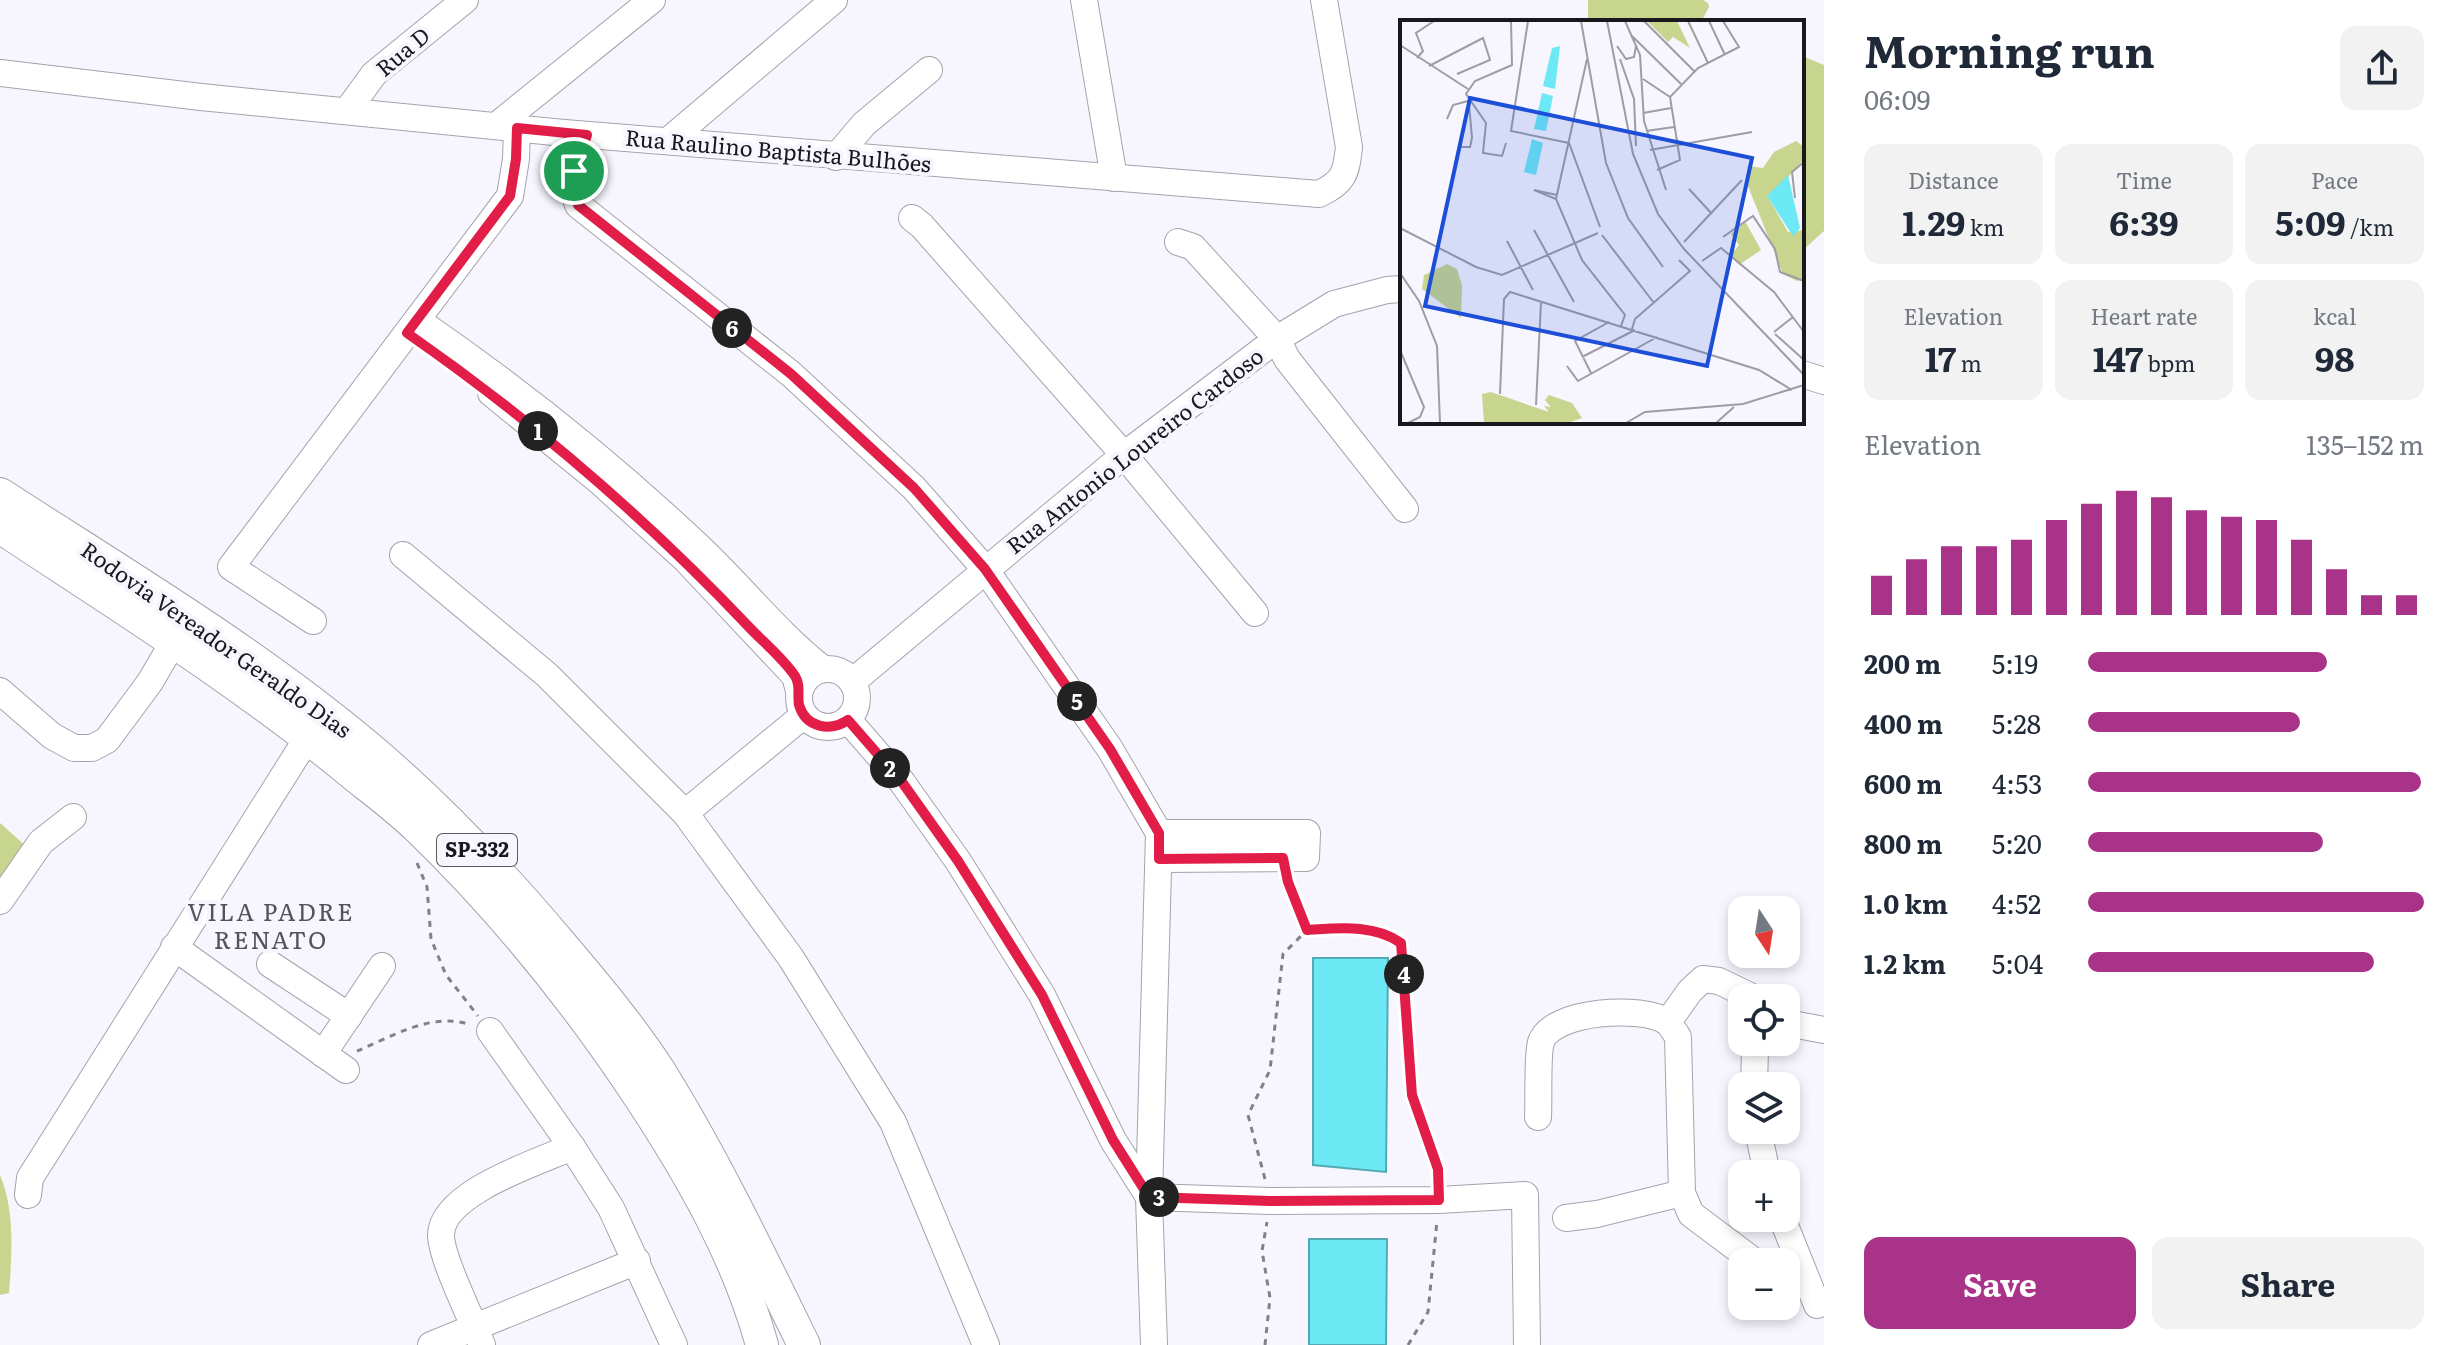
<!DOCTYPE html>
<meta charset="utf-8">
<style>
:root{--surface:#fff;--page:#f2f2f3;--text:#1f2937;--muted:#747a83;--accent:#aa338a}
body{margin:0;font-family:Literata,serif;background:var(--page);color:var(--text);height:100vh;display:flex;flex-direction:column;font-size:30px;white-space:nowrap}
*{box-sizing:border-box;margin:0}
p{font-size:26px;color:var(--muted)}
.icon{flex:none;width:44px;height:44px;fill:none;stroke:currentColor;stroke-width:2;stroke-linecap:round;stroke-linejoin:round}
.map{position:relative;flex:1;overflow:hidden}
.panel{display:flex;flex-direction:column;background:var(--surface);width:640px}
.panel>*{flex:none}
.needle{width:52px;rotate:168deg}
.tools{position:absolute;left:1728px;top:896px;display:grid;gap:16px}
.tools a{display:grid;place-items:center;width:72px;height:72px;border-radius:16px;background:var(--surface);box-shadow:0 4px 12px #0003;font-size:40px}
.pin{position:absolute;display:grid;place-items:center;width:68px;height:68px;color:#fff;margin:-34px;border:4px solid #fff;border-radius:50%;box-shadow:0 2px 8px #0007}
.km{position:absolute;width:40px;height:40px;margin:-20px;border-radius:50%;background:#222;color:#fff;font-size:22px;line-height:40px;text-align:center}
.round{display:grid;place-items:center;flex:none;width:84px;height:84px;border-radius:16px;background:var(--page)}
.summary{display:flex;align-items:center;justify-content:space-between;height:136px;padding:0 40px}
h1{font-size:44px;font-weight:700;line-height:60px}
.figures{display:grid;grid-template-columns:repeat(3,1fr);gap:12px;height:136px;padding:8px 40px}
.figures div{display:grid;align-content:center;border-radius:16px;background:var(--page);text-align:center}
.figures b{font-size:34px;font-weight:700}
.figures small{font-size:22px;font-weight:400}
.figures p{font-size:22px}
.chart{height:224px;padding:16px 40px}
.chart p{display:flex;justify-content:space-between}
.chart svg{width:100%;height:144px;margin-top:8px;stroke:var(--accent);stroke-width:6}
.action{display:flex;gap:16px;margin-top:auto;padding:16px 40px}
.action a{flex:1;height:92px;border-radius:16px;background:var(--accent);color:#fff;font-size:32px;font-weight:700;line-height:92px;text-align:center}
.action a+a{background:var(--page);color:var(--text)}
ul{padding:0 40px;list-style:none;font-size:26px}
li{display:grid;grid-template-columns:128px 96px 1fr;align-items:center;height:60px}
li i{height:20px;border-radius:10px;background:var(--accent)}
main{display:flex;flex:1;min-height:0}
.map>svg:first-child{display:block}
.green{fill:#c8d58f}
.water{fill:#6de8f5;stroke:#54aab4;stroke-width:2}
.lines{fill:none;stroke-linecap:round;stroke-linejoin:round}
.minor-casing{stroke:#a5a2ad;stroke-width:28}
.major-casing{stroke:#a5a2ad;stroke-width:34}
.path{stroke:#828187;stroke-width:3;stroke-dasharray:6 6;stroke-linecap:butt}
.minor{stroke:#fff;stroke-width:26}
.major{stroke:#fff;stroke-width:32}
.route-casing{stroke:#fff;stroke-width:16}
.route{stroke:#e11d48;stroke-width:10}
.labels{text-anchor:middle;stroke-width:8;stroke-linejoin:round;paint-order:stroke}
.shield{fill:#f7f5fe;stroke:#5c5a60;stroke-width:2}
.shield-label{font-size:20px;font-weight:bold;fill:#19181c}
.street-label{font-size:22px;fill:#19181c;stroke:#f7f5fe}
.neighbourhood-label{font-size:24px;letter-spacing:2px;fill:#54525b;stroke:#f7f5fe}
.inset-road{fill:none;stroke:#9e9da4;stroke-width:2}
.view{fill:#1d4ed8;fill-opacity:0.15;stroke:#1d4ed8;stroke-width:4}
.inset-edge{fill:none;stroke:#19181c;stroke-width:4}
</style>
<main>
<div class="map">
<svg width="1824" height="1345" viewBox="0 0 1824 1345">
<rect width="100%" height="100%" fill="#f7f5fe"/>
<g class="green">
<polygon points="1588,0 1703,0 1708,3 1709,7 1701,22 1588,22"/>
<polygon points="1802,56 1824,65 1824,231 1802,251"/>
<polygon points="0,823 28,848 0,887"/>
<path d="M 0,1175 C 15,1210 12,1255 9,1293 L 0,1295 Z"/>
</g>
<g class="water">
<polygon points="1313,958 1388,958 1386,1172 1313,1165"/>
<polygon points="1309,1239 1387,1239 1386,1345 1309,1345"/>
</g>
<g class="lines">
<g class="minor-casing">
<g id="minor">
<polyline points="1084,0 1114,178"/>
<path d="M 0,73 L 201,97 L 564,133 L 1319,194 C 1344,182 1346,174 1349,147 L 1324,0"/>
<polyline points="347,111 374,74 465,0"/>
<polyline points="496,126 652,0"/>
<path d="M 587,135 C 578,161 569,177 578,205 L 791,374 L 914,488 L 985,569 L 1110,749 L 1159,833 L 1149,1197 L 1154,1345"/>
<polyline points="668,141 834,0"/>
<polyline points="836,157 864,124 929,70"/>
<polyline points="912,218 922,226 1124,455 1255,613"/>
<polyline points="1178,242 1193,247 1277,339 1287,359 1405,509"/>
<path d="M 417,320 C 519,390 607,460 697,545 C 740,585 777,633 823,669"/>
<polyline points="1802,374 1824,381"/>
<polyline points="491,393 599,481 686,560 795,676 799,691"/>
<polyline points="403,555 547,675 685,813 791,958 893,1122 986,1345"/>
<polyline points="313,621 231,567 510,196 516,159 517,128"/>
<circle cx="828" cy="698" r="29"/>
<polyline points="852,682 1124,455 1277,339 1334,304 1387,290 1402,289"/>
<polyline points="0,691 52,736 74,748 92,748 107,740 150,682 174,641"/>
<polyline points="848,720 902,782 958,861 1042,995 1113,1140 1149,1197"/>
<polyline points="685,813 804,715"/>
<polyline points="1159,859 1306,858 1307,833 1159,833"/>
<polyline points="0,901 41,842 73,817"/>
<polyline points="174,947 346,1070"/>
<polyline points="270,964 349,1016"/>
<polyline points="1668,1022 1690,991 1703,979 1719,981 1754,998"/>
<polyline points="1786,1027 1792,1024 1824,1030"/>
<polyline points="490,1031 572,1147 611,1208 674,1345"/>
<polyline points="323,1054 382,966"/>
<polyline points="1754,1086 1755,1049 1760,1042"/>
<path d="M 1538,1117 C 1539,1101 1537,1054 1541,1042 C 1552,1010 1643,1005 1667,1022 C 1671,1025 1675,1033 1678,1037 L 1682,1193 L 1691,1214 L 1755,1262"/>
<polyline points="1758,1130 1767,1174"/>
<polyline points="28,1195 30,1178 308,737"/>
<polyline points="1149,1197 1270,1201 1439,1200 1525,1195 1527,1345"/>
<polyline points="1566,1218 1597,1214 1682,1193"/>
<polyline points="1782,1218 1817,1305"/>
<polyline points="431,1345 637,1261"/>
<path d="M 482,1345 C 472,1319 442,1260 441,1236 C 440,1193 538,1162 572,1147"/>
</g>
</g>
<g class="major-casing">
<g id="major">
<path d="M 0,494 C 125,575 255,652 369,748 C 439,807 501,873 560,943 C 594,983 631,1027 660,1072 C 714,1159 759,1253 804,1345"/>
<path d="M 0,527 C 118,605 238,680 347,769 C 370,788 395,806 417,827 C 502,909 578,1003 643,1102 C 692,1177 738,1257 762,1345"/>
</g>
</g>
<g class="path">
<polyline points="417,863 427,887 431,939 446,975 478,1016"/>
<polyline points="1287,877 1307,930"/>
<path d="M 357,1051 C 391,1037 433,1011 471,1025"/>
<path d="M 1265,1179 L 1248,1115 L 1270,1070 L 1283,954 L 1307,930 C 1338,928 1375,924 1401,943 L 1412,1095 L 1438,1169 L 1438,1178"/>
<polyline points="1265,1345 1270,1298 1262,1251 1267,1222"/>
<polyline points="1408,1345 1428,1312 1437,1221"/>
</g>
<use href="#minor" class="minor"/>
<use href="#major" class="major"/>
</g>
<g class="lines">
<g class="route-casing">
<path id="route" d="M 517,128 L 587,135 C 578,161 569,177 578,205 L 791,374 L 914,488 L 985,569 L 1110,749 L 1159,833 L 1159,859 L 1283,858 L 1288,882 L 1307,930 C 1339,928 1375,924 1401,943 L 1412,1095 L 1438,1169 L 1439,1200 L 1270,1201 L 1149,1197 L 1113,1140 L 1042,995 L 958,861 L 902,782 L 848,720 C 830,732 806,728 799,705 C 797,695 801,685 795,676 C 783,658 763,642 749,627 C 644,516 532,420 407,333 L 510,196 L 516,159 Z"/>
</g>
<use href="#route" class="route"/>
</g>
<g class="labels">
<rect class="shield" x="437" y="834" width="80" height="32" rx="6"/>
<g class="shield-label">
<text x="477" y="857">SP-332</text>
</g>
<g class="street-label">
<text transform="translate(403 52) rotate(-40)" y="8">Rua D</text>
<text transform="translate(778 151) rotate(5)" y="8">Rua Raulino Baptista Bulhões</text>
<text transform="translate(1135 451) rotate(-38)" y="8">Rua Antonio Loureiro Cardoso</text>
<text transform="translate(216 640) rotate(35)" y="8">Rodovia Vereador Geraldo Dias</text>
</g>
<g class="neighbourhood-label">
<text x="271" y="921">VILA PADRE<tspan x="271" dy="28">RENATO</tspan></text>
</g>
</g>
<g transform="translate(1400 20)">
<rect width="404" height="404" fill="#f7f5fe"/>
<path d="M 247,1 L 277,1 L 290,28 L 273,17 L 268,22 ZM 396,121 L 404,127 L 404,139 L 369,179 L 388,212 L 404,210 L 404,259 L 397,261 L 383,254 L 346,161 L 348,146 L 363,148 L 374,132 ZM 345,201 L 361,230 L 339,245 L 331,235 L 339,225 L 331,214 ZM 47,244 L 57,249 L 62,265 L 61,298 L 22,269 L 24,255 ZM 91,372 L 149,392 L 144,386 L 151,387 L 145,380 L 149,375 L 172,383 L 182,398 L 168,403 L 84,403 L 82,374 Z" fill="#c8d58f"/>
<path d="M 160,26 L 155,69 L 143,66 L 152,28 ZM 142,73 L 153,76 L 146,111 L 134,109 ZM 132,119 L 143,123 L 136,155 L 124,152 ZM 388,155 L 400,208 L 393,216 L 367,176 Z" fill="#6de8f5"/>
<path class="inset-road" d="M 128,1 L 111,111 L 169,123M 181,1 L 206,143 L 228,198 L 263,247M 207,1 L 233,134 L 258,194 L 284,229 L 404,355M 225,1 L 240,35 L 244,101 L 266,170M 244,1 L 294,51M 288,1 L 308,43M 309,1 L 325,35M 232,16 L 281,64M 0,25 L 68,69M 217,26 L 226,39 L 234,37 L 236,26M 17,38 L 23,31 L 16,13 L 34,1M 187,39 L 156,179 L 182,240 L 225,295 L 221,306M 220,39 L 234,79 L 236,126M 29,46 L 83,18 L 90,40 L 57,54M 243,59 L 270,77M 243,93 L 271,88M 47,99 L 53,85 L 68,81M 246,111 L 274,107M 106,123 L 102,136 L 83,133 L 86,103 L 66,74 L 75,61 L 112,45 L 111,1M 169,123 L 200,207M 59,127 L 70,127 L 72,118 L 69,84M 250,130 L 352,112M 257,150 L 280,140 L 270,77 L 298,48 L 339,27 L 323,1M 289,169 L 312,194M 395,178 L 392,152 L 404,142M 156,179 L 134,170 L 157,175M 0,208 L 76,247 L 102,255 L 198,213M 134,210 L 174,282M 202,215 L 254,283M 323,217 L 353,196 L 375,229 L 380,252 L 404,261M 107,221 L 133,270M 284,222 L 342,160M 302,241 L 321,228 L 374,272 L 404,312M 0,253 L 19,281 L 37,326 L 40,403M 232,309 L 235,299 L 290,251 L 279,240M 374,312 L 393,297M 375,314 L 404,340M 0,330 L 24,387 L 20,397 L 8,403M 182,337 L 235,310M 167,346 L 178,361 L 257,317M 191,353 L 175,321 L 209,302M 100,374 L 104,279 L 110,272 L 359,350 L 392,370M 136,385 L 141,282M 226,403 L 245,392 L 343,384 L 404,365M 316,403 L 334,387"/>
<path class="view" d="M 70,78 L 352,138 L 307,346 L 25,286 Z"/>
<rect width="404" height="404" class="inset-edge"/>
</g>
</svg>
<div class="tools">
<a><svg class="needle" viewBox="-14 -14 28 28"><path d="M0-13l5 13h-10z" fill="#e53935"/><path d="M0 13l5-13h-10z" fill="#747a83"/></svg></a>
<a><svg class="icon" aria-label="locate" viewBox="0 0 24 24"><circle cx="12" cy="12" r="6"/><path d="M12 2v4M12 18v4M2 12h4M18 12h4"/></svg></a>
<a><svg class="icon" aria-label="layers" viewBox="0 0 24 24"><path d="M12 4l9 5-9 5-9-5zM3 14l9 5 9-5"/></svg></a>
<a>+</a>
<a>−</a>
</div>
<div class="pin" style="left:574px;top:171px;background:#1e9e55"><svg class="icon" aria-label="arrive" viewBox="0 0 24 24"><path d="M6 21V4h12l-3 4 3 4H6"/></svg></div>
<b class="km" style="left:538px;top:431px">1</b>
<b class="km" style="left:890px;top:768px">2</b>
<b class="km" style="left:1159px;top:1197px">3</b>
<b class="km" style="left:1404px;top:974px">4</b>
<b class="km" style="left:1077px;top:701px">5</b>
<b class="km" style="left:732px;top:328px">6</b>
</div>
<section class="panel">
<div class="summary"><div><h1>Morning run</h1><p>06:09</p></div><a class="round"><svg class="icon" aria-label="share" viewBox="0 0 24 24"><path d="M12 15V3M7 8l5-5 5 5M5 13v7h14v-7"/></svg></a></div>
<div class="figures">
<div><p>Distance</p><b>1.29<small> km</small></b></div>
<div><p>Time</p><b>6:39</b></div>
<div><p>Pace</p><b>5:09<small> /km</small></b></div>
</div>
<div class="figures">
<div><p>Elevation</p><b>17<small> m</small></b></div>
<div><p>Heart rate</p><b>147<small> bpm</small></b></div>
<div><p>kcal</p><b>98</b></div>
</div>
<div class="chart"><p><span>Elevation</span>135–152 m</p>
<svg viewBox="0 0 160 44" preserveAspectRatio="none"><path d="M5 44V32M15 44V27M25 44V23M35 44V23M45 44V21M55 44V15M65 44V10M75 44V6M85 44V8M95 44V12M105 44V14M115 44V15M125 44V21M135 44V30M145 44V38M155 44V38"/></svg>
</div>
<ul>
<li><b>200 m</b>5:19<i style="width:71%"></i></li>
<li><b>400 m</b>5:28<i style="width:63%"></i></li>
<li><b>600 m</b>4:53<i style="width:99%"></i></li>
<li><b>800 m</b>5:20<i style="width:70%"></i></li>
<li><b>1.0 km</b>4:52<i style="width:100%"></i></li>
<li><b>1.2 km</b>5:04<i style="width:85%"></i></li>
</ul>
<div class="action"><a>Save</a><a>Share</a></div>
</section>
</main>
